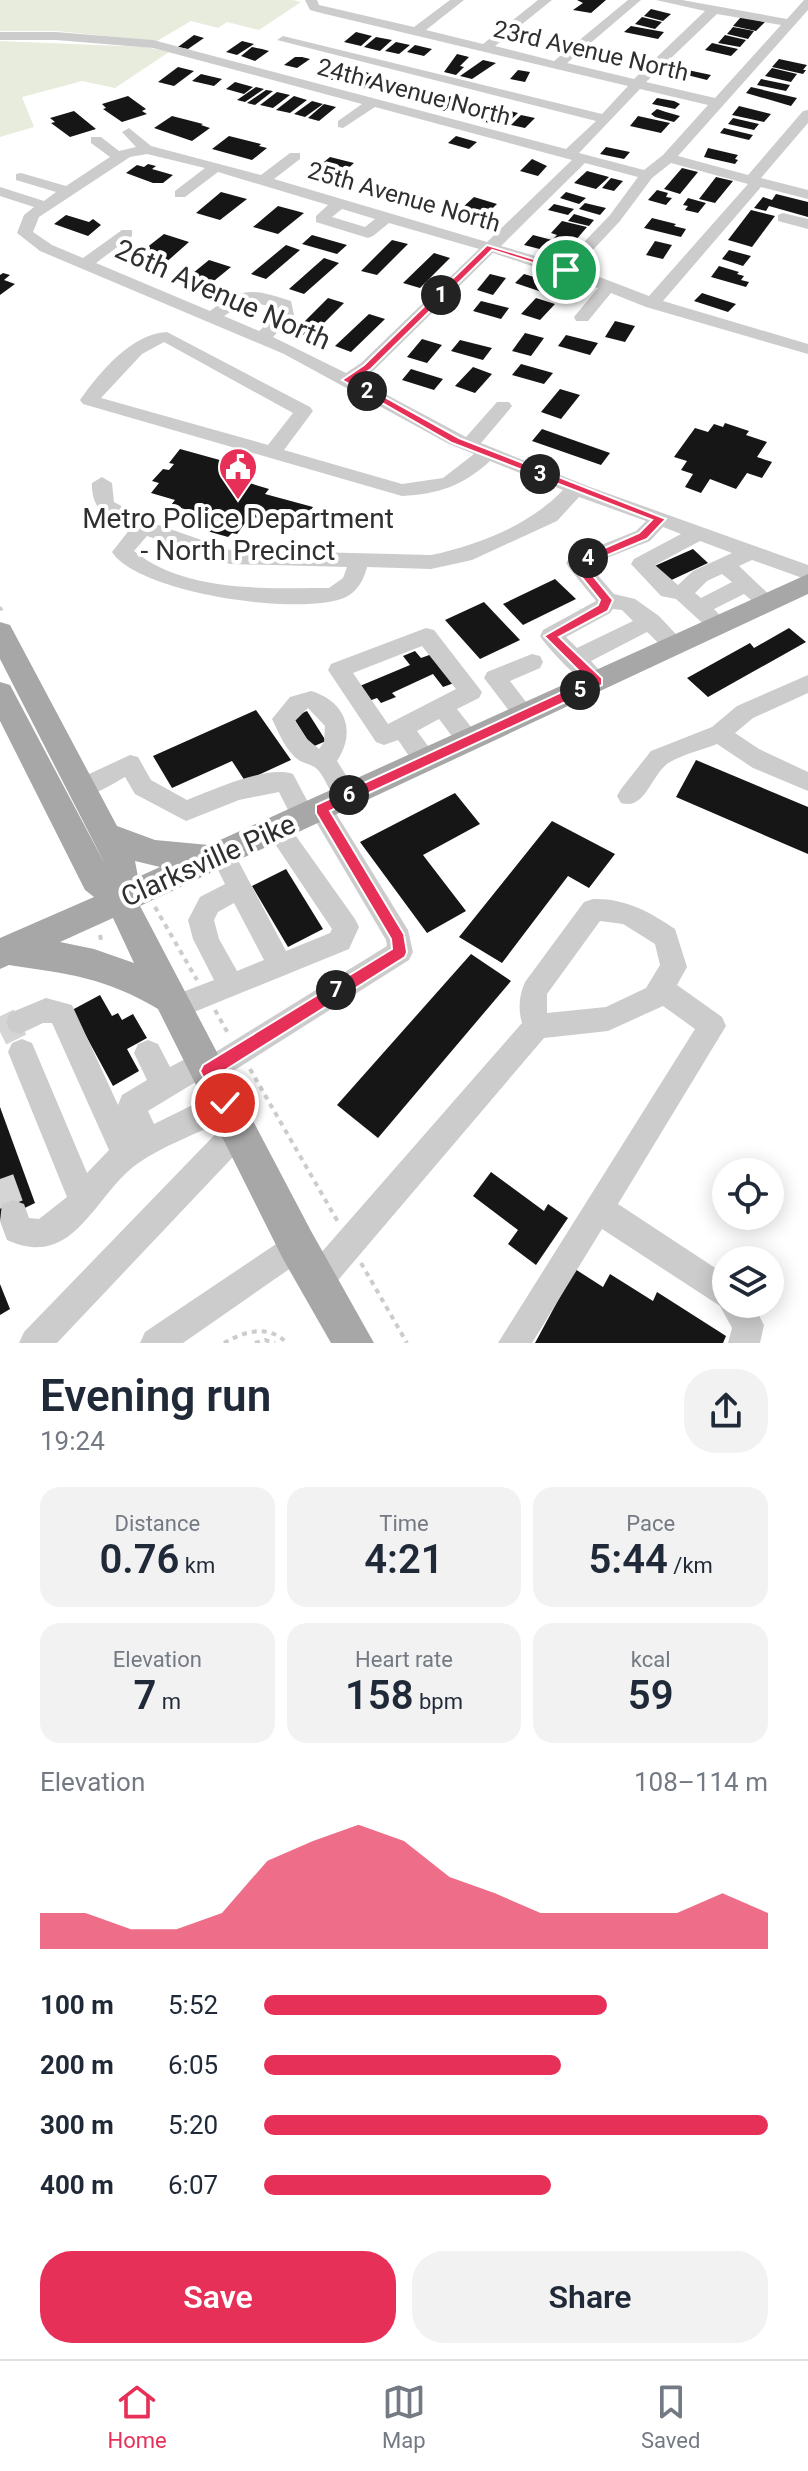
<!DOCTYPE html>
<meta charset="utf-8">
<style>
:root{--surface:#fff;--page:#f2f2f3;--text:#1f2937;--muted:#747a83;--line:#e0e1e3;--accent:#e73058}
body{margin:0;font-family:Roboto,sans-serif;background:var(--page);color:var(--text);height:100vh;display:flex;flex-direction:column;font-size:30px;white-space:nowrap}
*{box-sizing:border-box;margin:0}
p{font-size:26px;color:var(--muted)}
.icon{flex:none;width:44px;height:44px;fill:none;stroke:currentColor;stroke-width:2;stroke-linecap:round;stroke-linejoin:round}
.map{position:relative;height:1343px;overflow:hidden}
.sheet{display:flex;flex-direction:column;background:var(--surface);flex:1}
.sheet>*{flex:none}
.controls{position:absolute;left:712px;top:1158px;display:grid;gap:16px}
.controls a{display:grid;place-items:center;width:72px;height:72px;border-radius:50%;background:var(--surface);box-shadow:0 4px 20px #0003;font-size:40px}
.pin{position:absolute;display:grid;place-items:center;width:68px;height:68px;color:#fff;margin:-34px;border:4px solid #fff;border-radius:50%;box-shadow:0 2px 8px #0007}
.km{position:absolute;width:40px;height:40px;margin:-20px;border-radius:50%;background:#222;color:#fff;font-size:22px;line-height:40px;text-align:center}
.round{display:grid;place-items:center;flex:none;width:84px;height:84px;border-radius:32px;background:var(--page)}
.headline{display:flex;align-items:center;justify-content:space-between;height:136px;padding:0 40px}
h1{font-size:44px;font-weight:600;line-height:60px}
.figures{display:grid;grid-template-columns:repeat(3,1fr);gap:12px;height:136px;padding:8px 40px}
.figures div{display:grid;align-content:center;border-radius:20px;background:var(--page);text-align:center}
.figures b{font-size:40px;font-weight:600}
.figures small{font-size:22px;font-weight:400}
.figures p{font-size:22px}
.chart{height:224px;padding:16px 40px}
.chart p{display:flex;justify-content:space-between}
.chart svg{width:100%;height:144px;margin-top:8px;fill:var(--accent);opacity:.7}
.primary-button{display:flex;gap:16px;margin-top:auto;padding:16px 40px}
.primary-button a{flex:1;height:92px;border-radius:32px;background:var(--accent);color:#fff;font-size:32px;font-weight:600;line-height:92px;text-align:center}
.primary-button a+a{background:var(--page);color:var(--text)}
ul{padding:0 40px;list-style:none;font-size:26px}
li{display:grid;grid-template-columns:128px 96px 1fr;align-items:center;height:60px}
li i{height:20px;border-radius:10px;background:var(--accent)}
.tab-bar{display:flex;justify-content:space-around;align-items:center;height:112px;border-top:2px solid var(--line);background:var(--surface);font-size:22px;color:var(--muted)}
.tab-bar a{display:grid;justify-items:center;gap:4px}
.tab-bar .current{color:var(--accent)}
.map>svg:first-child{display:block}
.green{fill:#e7ecdc}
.building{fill:#161616}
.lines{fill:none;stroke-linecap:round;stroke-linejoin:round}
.minor-tunnel{stroke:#d5d5d5;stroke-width:28;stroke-dasharray:28 14;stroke-linecap:butt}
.path-far1{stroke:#ccc;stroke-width:3;stroke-dasharray:4 4;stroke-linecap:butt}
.path{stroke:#ccc;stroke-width:4;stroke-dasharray:5 5;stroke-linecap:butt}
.minor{fill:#ccc;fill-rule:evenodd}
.major{fill:#a7a7a7;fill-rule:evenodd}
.route{fill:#e73058;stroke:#fff;stroke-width:2}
.labels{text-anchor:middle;stroke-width:8;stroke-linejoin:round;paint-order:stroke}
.far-street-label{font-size:24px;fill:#2f2f2f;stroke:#fff}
.street-label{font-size:28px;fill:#2f2f2f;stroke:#fff}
.poi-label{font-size:28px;fill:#2f2f2f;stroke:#fff}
</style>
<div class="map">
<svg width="808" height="1343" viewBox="0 0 808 1343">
<rect width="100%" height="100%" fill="#fff"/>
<g class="green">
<polygon points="0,0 293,0 301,2 259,30 227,22 218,28 191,21 157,41 56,31 0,31"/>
<polygon points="0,41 145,47 169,52 115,88 82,81 22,97 34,127 0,137"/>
</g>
<g class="building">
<polygon points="577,0 606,0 591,13 573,10 583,3"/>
<polygon points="651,9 671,14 663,21 644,16"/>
<polygon points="642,17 662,22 655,29 635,24"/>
<polygon points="741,17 765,22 756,31 733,26"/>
<polygon points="631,26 664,32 658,39 624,32"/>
<polygon points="733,27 754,31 748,39 727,34"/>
<polygon points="356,32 372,36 361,46 344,42"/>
<polygon points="194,35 204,38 188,49 178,47"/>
<polygon points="725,35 746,40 740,47 718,43"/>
<polygon points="376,37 392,40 380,51 364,47"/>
<polygon points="242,41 254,44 237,55 226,52"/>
<polygon points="396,42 410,45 399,54 385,51"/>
<polygon points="712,43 738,49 731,56 705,50"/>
<polygon points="415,45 432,49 424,56 407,52"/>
<polygon points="252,47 262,49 269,51 255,61 241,56"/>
<polygon points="457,54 469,57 460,66 464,67 456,75 444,72"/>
<polygon points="295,57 302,57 310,59 297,68 284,65"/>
<polygon points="779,59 807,65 803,70 806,70 803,74 772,67"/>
<polygon points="483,60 496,63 472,79 460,76"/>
<polygon points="335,66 351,69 332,80 321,78"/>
<polygon points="178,67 194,71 174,86 158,82"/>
<polygon points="772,68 797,74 791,82 765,76"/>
<polygon points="356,69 369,73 353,86 339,82"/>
<polygon points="683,69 711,75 707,80 679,73"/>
<polygon points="518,70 530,72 525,82 510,79"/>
<polygon points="201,74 222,79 214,86 192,81"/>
<polygon points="370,76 383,79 371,90 358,87"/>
<polygon points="761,79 790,85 786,91 757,85"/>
<polygon points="235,82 253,87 244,94 226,89"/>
<polygon points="256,87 264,89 245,102 237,100"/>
<polygon points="751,87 797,98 791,106 746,93"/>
<polygon points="266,90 273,91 255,105 247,103"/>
<polygon points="277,92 290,95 273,108 260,105"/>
<polygon points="436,93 445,95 430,107 420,105"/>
<polygon points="128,96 146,109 142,111 147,114 122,122 103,109 106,108 102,104"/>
<polygon points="294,96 307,100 290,113 276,110"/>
<polygon points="450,96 459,99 444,111 435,108"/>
<polygon points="657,98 674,101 680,104 675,109 652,104"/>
<polygon points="312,101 323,104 305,117 294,114"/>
<polygon points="324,104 336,107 319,121 308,118"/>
<polygon points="739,106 771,114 764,122 732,115"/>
<polygon points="499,108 508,110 494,124 485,122"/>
<polygon points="657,109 666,112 680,116 674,122 655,117 651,114"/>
<polygon points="74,111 96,129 70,137 51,123 55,122 50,118"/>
<polygon points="510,111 518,113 503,127 495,125"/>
<polygon points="521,115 535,118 525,128 511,125"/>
<polygon points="172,116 203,124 201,125 210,128 192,141 154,128"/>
<polygon points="638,116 670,123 661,133 630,126"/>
<polygon points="733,118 759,124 754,130 728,124"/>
<polygon points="724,128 753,135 749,140 720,133"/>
<polygon points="229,136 261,144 259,146 267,148 252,160 212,149"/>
<polygon points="456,136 477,142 469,149 448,143"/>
<polygon points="606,147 630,152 624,159 600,154"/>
<polygon points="708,148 738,155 735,159 738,160 735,164 704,157"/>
<polygon points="330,157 354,163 333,182 307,176"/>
<polygon points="532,159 547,166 538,176 520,171"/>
<polygon points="148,164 156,166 152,169 173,175 163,183 153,183 126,173 137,165 144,167"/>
<polygon points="682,168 698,172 680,194 664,189"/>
<polygon points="587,171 609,177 596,189 574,183"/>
<polygon points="716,177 733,181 715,203 699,199"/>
<polygon points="611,178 623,181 614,191 602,188"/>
<polygon points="657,190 668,193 666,197 672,198 666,205 648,200"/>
<polygon points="221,192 247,199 220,220 196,213"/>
<polygon points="566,192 586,198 579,204 560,198"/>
<polygon points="776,194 808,202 808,217 769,206 766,211 754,208 763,197 772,200"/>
<polygon points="474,197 497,204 476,224 452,217"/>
<polygon points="688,198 706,203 698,213 685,210 688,206 683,205"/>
<polygon points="585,203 606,208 600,215 579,209"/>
<polygon points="554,204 574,209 568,215 548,210"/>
<polygon points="278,206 304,213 278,234 253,227"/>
<polygon points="751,210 775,216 752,247 728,240"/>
<polygon points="574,214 594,220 589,226 568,221"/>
<polygon points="66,215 89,222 93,219 101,225 88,236 54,224"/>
<polygon points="652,218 676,224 674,226 686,229 681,237 644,228"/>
<polygon points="562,221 587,227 563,255 524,245 533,235 552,240 557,235 551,233"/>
<polygon points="164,234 189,242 163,265 136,256"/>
<polygon points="312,235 347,245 337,254 302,244"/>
<polygon points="392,240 408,244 377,275 361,271"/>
<polygon points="655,241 672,245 663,259 646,255"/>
<polygon points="286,245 300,250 266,279 251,274"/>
<polygon points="729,250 751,256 743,266 722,259"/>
<polygon points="434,253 450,258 420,288 403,283"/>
<polygon points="324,258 339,263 304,294 289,289"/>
<polygon points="209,260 231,267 204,289 182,282"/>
<polygon points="719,266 739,272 737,274 744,276 741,280 749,282 746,287 711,277"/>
<polygon points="3,273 10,275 4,280 15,284 0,295 0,275"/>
<polygon points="490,274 506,278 493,295 477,290"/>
<polygon points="524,274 551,282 542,292 515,283"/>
<polygon points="702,293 736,304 728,312 694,301"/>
<polygon points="328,298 344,303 310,337 294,332"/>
<polygon points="536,298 555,304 540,320 521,314"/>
<polygon points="481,301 509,308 501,319 473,311"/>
<polygon points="369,314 385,319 351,352 335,346"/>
<polygon points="615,321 635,326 625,342 605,337"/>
<polygon points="525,333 544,338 531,356 512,351"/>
<polygon points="566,335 598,343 590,355 558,346"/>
<polygon points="422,339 442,345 427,363 407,357"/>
<polygon points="460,340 492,348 483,360 451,351"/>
<polygon points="521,364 553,373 544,384 512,375"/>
<polygon points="473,367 492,374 475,393 455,386"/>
<polygon points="411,369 443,379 434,390 402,380"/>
<polygon points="560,389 580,395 561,419 541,412"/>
<polygon points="725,423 749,431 746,435 767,442 757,457 772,462 762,478 747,473 736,489 710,479 701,493 685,487 693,474 681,470 687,461 674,457 695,428 708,432 714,424 723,427"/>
<polygon points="542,429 610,453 601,465 532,441"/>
<polygon points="180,449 245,467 236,479 269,489 265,494 313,507 297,530 250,516 237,534 232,533 228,537 207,531 210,527 206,525 217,512 199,506 194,512 171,505 175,500 151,493 159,483 152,481 163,469 169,470 174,464 169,463"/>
<polygon points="693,549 708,563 665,583 650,568"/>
<polygon points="555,579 576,599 523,625 503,604"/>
<polygon points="484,602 520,640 480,659 445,620"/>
<polygon points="789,628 806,642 708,697 687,678 750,643 754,648"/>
<polygon points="415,651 421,658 432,654 454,683 443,687 433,674 392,693 396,697 381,703 377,698 366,702 355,688 410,665 403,656"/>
<polygon points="256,710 291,760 245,781 232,761 172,788 153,756"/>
<polygon points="307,711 326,741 312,747 293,717"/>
<polygon points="696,760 808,807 808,854 676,797"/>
<polygon points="455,793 480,824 423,855 466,911 427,933 360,842"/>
<polygon points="552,821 615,854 589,888 568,876 502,963 459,937"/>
<polygon points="286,869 323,929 288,947 252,886"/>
<polygon points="471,954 511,981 378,1138 337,1105"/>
<polygon points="100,995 112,1016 118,1013 122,1020 133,1014 147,1038 127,1049 139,1071 113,1086 72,1010"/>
<polygon points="0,1107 35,1203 0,1220"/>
<polygon points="491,1172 544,1211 548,1204 568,1218 536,1265 508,1244 518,1230 473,1196"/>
<polygon points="575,1269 603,1287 610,1274 653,1301 657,1292 726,1336 723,1343 535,1343"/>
<polygon points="0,1284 10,1309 0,1315"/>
</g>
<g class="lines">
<g class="minor-tunnel">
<polyline points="0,1032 20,1022"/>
<polyline points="0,1179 13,1215"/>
</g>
<polyline class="path-far1" points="0,607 4,614"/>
<g class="path">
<polyline points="155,907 197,980"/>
<polyline points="100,935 101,940 105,939"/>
<polyline points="215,1010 229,1035"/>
<polyline points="250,1069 338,1222"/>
<polyline points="361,1263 407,1343"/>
<path d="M 224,1343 C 245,1331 268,1324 287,1343"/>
<polyline points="255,1343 265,1340 275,1343"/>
</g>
<g class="minor">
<path d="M 305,0 L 317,0 L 319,5 L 414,27 L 450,0 L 464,0 L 426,30 L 483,44 L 538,0 L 552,0 L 495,46 L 554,61 L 628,0 L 641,0 L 567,63 L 634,79 L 705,11 L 656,0 L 682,0 L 787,19 L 804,0 L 808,0 L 808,10 L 678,156 L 748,175 L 803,111 L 808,110 L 808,123 L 761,178 L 808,190 L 808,199 L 761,187 L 663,301 L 808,344 L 808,354 L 646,307 L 611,293 L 588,321 L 576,321 L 574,317 L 598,288 L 493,253 L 373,371 L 359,380 L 466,437 L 497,402 L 509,402 L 512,406 L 509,410 L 481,443 L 590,487 L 808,565 L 808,580 L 752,560 L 739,566 L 777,602 L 774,607 C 761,611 754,602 744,594 L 714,609 L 729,625 L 726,630 L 710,630 L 676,599 L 661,596 L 631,564 L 634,559 L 681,534 L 663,527 L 650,541 L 589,565 L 614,594 L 635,599 L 659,616 L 686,645 L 683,651 C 667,655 658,642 647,632 L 591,661 L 609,681 L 606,687 C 600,689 599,690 593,688 C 580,682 548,649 540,636 L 543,630 L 596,601 L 569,568 L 566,563 L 569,558 L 636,531 L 646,521 L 579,497 L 557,521 L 472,560 L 431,569 L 367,567 C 364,579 358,591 346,597 C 305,617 139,594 112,552 L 130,529 C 108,519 91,510 92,483 L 102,477 L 112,483 L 114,502 L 153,523 L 230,550 L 431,555 C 478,545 530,525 563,490 L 490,461 C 463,486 438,494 402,496 L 83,404 L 80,400 C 100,372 131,334 167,332 L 310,407 L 313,411 L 284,450 L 402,484 L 443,478 L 474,454 L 449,444 L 284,354 L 40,251 L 17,233 L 24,215 L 34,207 L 0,196 L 0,187 L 44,201 L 56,192 L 16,180 L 16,174 L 21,173 L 66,186 L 110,157 L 91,143 L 91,137 L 101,137 L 119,151 L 136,147 L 122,132 L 129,128 L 151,146 L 261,175 L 290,153 L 300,153 L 300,159 L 274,179 L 487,242 L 572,160 L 375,107 L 343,128 L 338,127 L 338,121 L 362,104 L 153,48 L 56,40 L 0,40 L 0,32 L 56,32 L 153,40 L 566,149 L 596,121 L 277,40 L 283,36 L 602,114 L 628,86 L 321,13 L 310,10 ZM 717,14 L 781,25 L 715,98 L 646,82 ZM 640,89 L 708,105 L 663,155 L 644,170 L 579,153 ZM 147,154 L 205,168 L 175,191 L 175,197 L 185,197 L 218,172 L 328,205 L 316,216 L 316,222 L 368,238 L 373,236 L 389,223 L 479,249 L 361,363 L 346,373 L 273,337 L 294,315 L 291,301 C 254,289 242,286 210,311 L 96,263 L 132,236 L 132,230 L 122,230 L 83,258 L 52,245 L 33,232 L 39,217 L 130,157 ZM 585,163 L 638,177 L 610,215 L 563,264 L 501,246 ZM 671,163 L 748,184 L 649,296 L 576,268 L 620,221 L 652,178 ZM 342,209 L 375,219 L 365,227 L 332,217 ZM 247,301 L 277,308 L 278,314 L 259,331 L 224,316 ZM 164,342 L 293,413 L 268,445 L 101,398 L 142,354 ZM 147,536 L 230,564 L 347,567 L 343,578 L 329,588 C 266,588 186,593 134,551 ZM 700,541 L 732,553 L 693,571 L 678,585 L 655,565 ZM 722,574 L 732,582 L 701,598 L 695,593 L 707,581 ZM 613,609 L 622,610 L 633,621 L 577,648 L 566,637 L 610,613 Z"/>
<polygon points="783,213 808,219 808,229 778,221 778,215"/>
<path d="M 426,628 L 434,630 L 482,692 L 479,698 L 457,709 L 482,741 L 478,747 C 459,753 450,732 439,719 L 417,731 L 439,761 L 435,767 C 416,774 408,753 398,740 L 384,745 L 376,742 L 328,670 L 331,664 ZM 422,646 L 456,689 L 388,724 L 353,673 Z"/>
<polygon points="532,654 540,656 543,662 540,668 510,681 536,715 533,721 525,724 517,721 484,678 487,672"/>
<path d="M 808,675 L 808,693 L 753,718 L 735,733 L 759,749 L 808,772 L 808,791 L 753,768 L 717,744 C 702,750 684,754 670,762 C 651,773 646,811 621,803 L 617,796 L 621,789 L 651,751 L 712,727 L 737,706 Z"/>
<path d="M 311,691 C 345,701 357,731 337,761 L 359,796 L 355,803 C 332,811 330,782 317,769 C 313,765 306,764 300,761 C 286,752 279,733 272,719 L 290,697 ZM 308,708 L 325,726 L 324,742 L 319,749 L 307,739 L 295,721 Z"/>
<path d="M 130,755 L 138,757 L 151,780 L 187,800 C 213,790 266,765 293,774 L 310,806 L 321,799 L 329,802 L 408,930 L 413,952 L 409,960 L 219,1080 L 209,1084 L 199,1080 L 148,1111 L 154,1124 L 225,1089 L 235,1093 L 239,1103 L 235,1113 L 223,1120 C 195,1135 162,1146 137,1164 C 94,1195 74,1271 7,1240 L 0,1221 L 2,1204 L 13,1200 L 24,1204 L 29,1218 L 39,1219 L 67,1197 L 8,1052 L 12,1043 L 22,1039 L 32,1043 L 87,1173 L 109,1150 L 52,1023 L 43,1023 L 20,1034 L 10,1031 L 6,1022 L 10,1013 L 46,998 L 72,1005 L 118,1105 L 122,1095 L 147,1080 L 134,1053 L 138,1044 L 148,1040 L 158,1044 L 170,1067 L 204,1049 L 214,1053 L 387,946 L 386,940 L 315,820 L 304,827 L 295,824 L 279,792 L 239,800 L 186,821 L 135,794 L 125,777 C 110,785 90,800 74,795 L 70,788 L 74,781 Z"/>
<path d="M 277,819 L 286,822 L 355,919 L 359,927 L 349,949 L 177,1019 L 167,1016 L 164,1007 L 167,998 L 214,980 L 193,939 L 188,920 L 200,897 L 225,884 L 210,854 L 213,847 L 222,844 L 231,847 L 286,951 L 330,933 L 332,929 L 265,829 L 268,822 ZM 234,903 L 264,960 L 237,971 L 219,939 L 214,920 L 218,912 Z"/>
<path d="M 593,899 C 625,898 650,912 675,929 L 687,967 L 677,985 L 722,1017 L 726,1026 L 618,1204 L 726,1275 L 726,1304 L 753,1304 L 764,1325 L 760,1343 L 728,1343 L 732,1328 L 720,1306 L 602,1229 L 532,1343 L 498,1343 L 695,1029 L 663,1006 L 608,1031 L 544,1038 L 328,1292 L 317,1297 L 306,1292 L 301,1281 L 306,1270 L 522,1023 C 518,1010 519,995 525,982 L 584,902 ZM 600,921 L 623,924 L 655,944 L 660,965 L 646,988 L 606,1007 L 547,1013 L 547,994 Z"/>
<polygon points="239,1116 249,1120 253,1130 249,1140 57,1343 19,1343 24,1332 229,1120"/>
<polygon points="297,1230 308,1234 312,1245 308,1256 183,1343 140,1343 145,1332"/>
</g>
<path class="major" d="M 808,574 L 808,594 L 140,906 L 311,1231 L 374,1343 L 331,1343 L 283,1259 L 158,1009 C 104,977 69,974 9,965 L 0,969 L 0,938 L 94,897 L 85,890 L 0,721 L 0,682 L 10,685 L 107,868 L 0,659 L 0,622 L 10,625 L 117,826 L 155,840 L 209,845 ZM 135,861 L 160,867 L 138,877 ZM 113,918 L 134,963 L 94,949 L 60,942 Z"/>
</g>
<polygon class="route" points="487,245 570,270 562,272 492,250 371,369 354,380 459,438 666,519 647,539 584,565 613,600 608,611 559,637 602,678 602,685 330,811 404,934 407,952 405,957 219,1074 233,1103 231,1108 225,1111 219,1108 200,1071 203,1065 392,949 391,939 316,813 316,805 588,680 544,636 598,605 600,600 570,563 639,533 652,520 452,443 342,380 364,365"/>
<defs>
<g id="civic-pin" transform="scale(2)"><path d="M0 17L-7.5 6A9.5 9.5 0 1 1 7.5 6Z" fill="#e73058" stroke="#fff"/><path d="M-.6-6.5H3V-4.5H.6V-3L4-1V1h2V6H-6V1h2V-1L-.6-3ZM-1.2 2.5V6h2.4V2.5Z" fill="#fff"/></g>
</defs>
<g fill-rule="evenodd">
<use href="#civic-pin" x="238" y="467"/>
</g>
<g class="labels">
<g class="far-street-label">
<text transform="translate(591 51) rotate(13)" y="8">23rd Avenue North</text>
<text transform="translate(414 92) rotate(15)" y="8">24th Avenue North</text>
<text transform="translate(404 197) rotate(16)" y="8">25th Avenue North</text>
</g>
<g class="street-label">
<text transform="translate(223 294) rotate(24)" y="10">26th Avenue North</text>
<text transform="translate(208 860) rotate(-24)" y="10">Clarksville Pike</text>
</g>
<g class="poi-label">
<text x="238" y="528">Metro Police Department<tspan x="238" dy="32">- North Precinct</tspan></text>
</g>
</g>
</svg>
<div class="controls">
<a><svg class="icon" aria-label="locate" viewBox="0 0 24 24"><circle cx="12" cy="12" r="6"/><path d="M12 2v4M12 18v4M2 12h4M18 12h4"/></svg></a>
<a><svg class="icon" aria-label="layers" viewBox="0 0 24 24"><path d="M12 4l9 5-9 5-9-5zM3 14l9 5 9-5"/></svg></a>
</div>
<div class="pin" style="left:566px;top:270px;background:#1e9e55"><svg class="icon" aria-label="arrive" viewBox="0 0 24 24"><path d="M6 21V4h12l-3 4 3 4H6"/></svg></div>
<div class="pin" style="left:225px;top:1103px;background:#d93025"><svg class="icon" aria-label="check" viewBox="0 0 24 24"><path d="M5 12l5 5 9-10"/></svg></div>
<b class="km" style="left:441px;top:295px">1</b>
<b class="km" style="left:367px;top:391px">2</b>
<b class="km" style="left:540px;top:474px">3</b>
<b class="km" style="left:588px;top:558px">4</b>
<b class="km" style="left:580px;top:690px">5</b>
<b class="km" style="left:349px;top:795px">6</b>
<b class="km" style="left:336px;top:990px">7</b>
</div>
<section class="sheet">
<div class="headline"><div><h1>Evening run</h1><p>19:24</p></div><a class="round"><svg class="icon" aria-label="share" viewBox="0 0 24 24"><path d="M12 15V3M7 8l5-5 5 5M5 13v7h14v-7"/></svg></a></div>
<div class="figures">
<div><p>Distance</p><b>0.76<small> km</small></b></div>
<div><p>Time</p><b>4:21</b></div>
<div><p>Pace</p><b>5:44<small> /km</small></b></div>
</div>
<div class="figures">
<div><p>Elevation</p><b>7<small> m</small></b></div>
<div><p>Heart rate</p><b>158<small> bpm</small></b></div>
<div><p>kcal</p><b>59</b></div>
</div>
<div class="chart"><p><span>Elevation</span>108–114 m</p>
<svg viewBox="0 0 160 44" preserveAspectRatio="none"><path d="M0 44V33L10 33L20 38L30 38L40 33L50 17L60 11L70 6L80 11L90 22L100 27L110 33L120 33L130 33L140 33L150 27L160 33V44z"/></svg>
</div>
<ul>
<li><b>100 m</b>5:52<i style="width:68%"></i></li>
<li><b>200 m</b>6:05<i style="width:59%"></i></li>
<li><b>300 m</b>5:20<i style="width:100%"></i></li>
<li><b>400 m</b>6:07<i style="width:57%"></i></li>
</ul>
<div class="primary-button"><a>Save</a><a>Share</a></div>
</section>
<nav class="tab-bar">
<a class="current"><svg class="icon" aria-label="home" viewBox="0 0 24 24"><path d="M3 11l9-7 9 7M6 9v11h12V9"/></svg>Home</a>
<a><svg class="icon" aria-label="map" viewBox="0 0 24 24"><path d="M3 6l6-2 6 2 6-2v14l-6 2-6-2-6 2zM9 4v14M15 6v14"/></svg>Map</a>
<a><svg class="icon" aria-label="saved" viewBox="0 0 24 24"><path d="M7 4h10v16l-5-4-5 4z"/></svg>Saved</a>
</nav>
